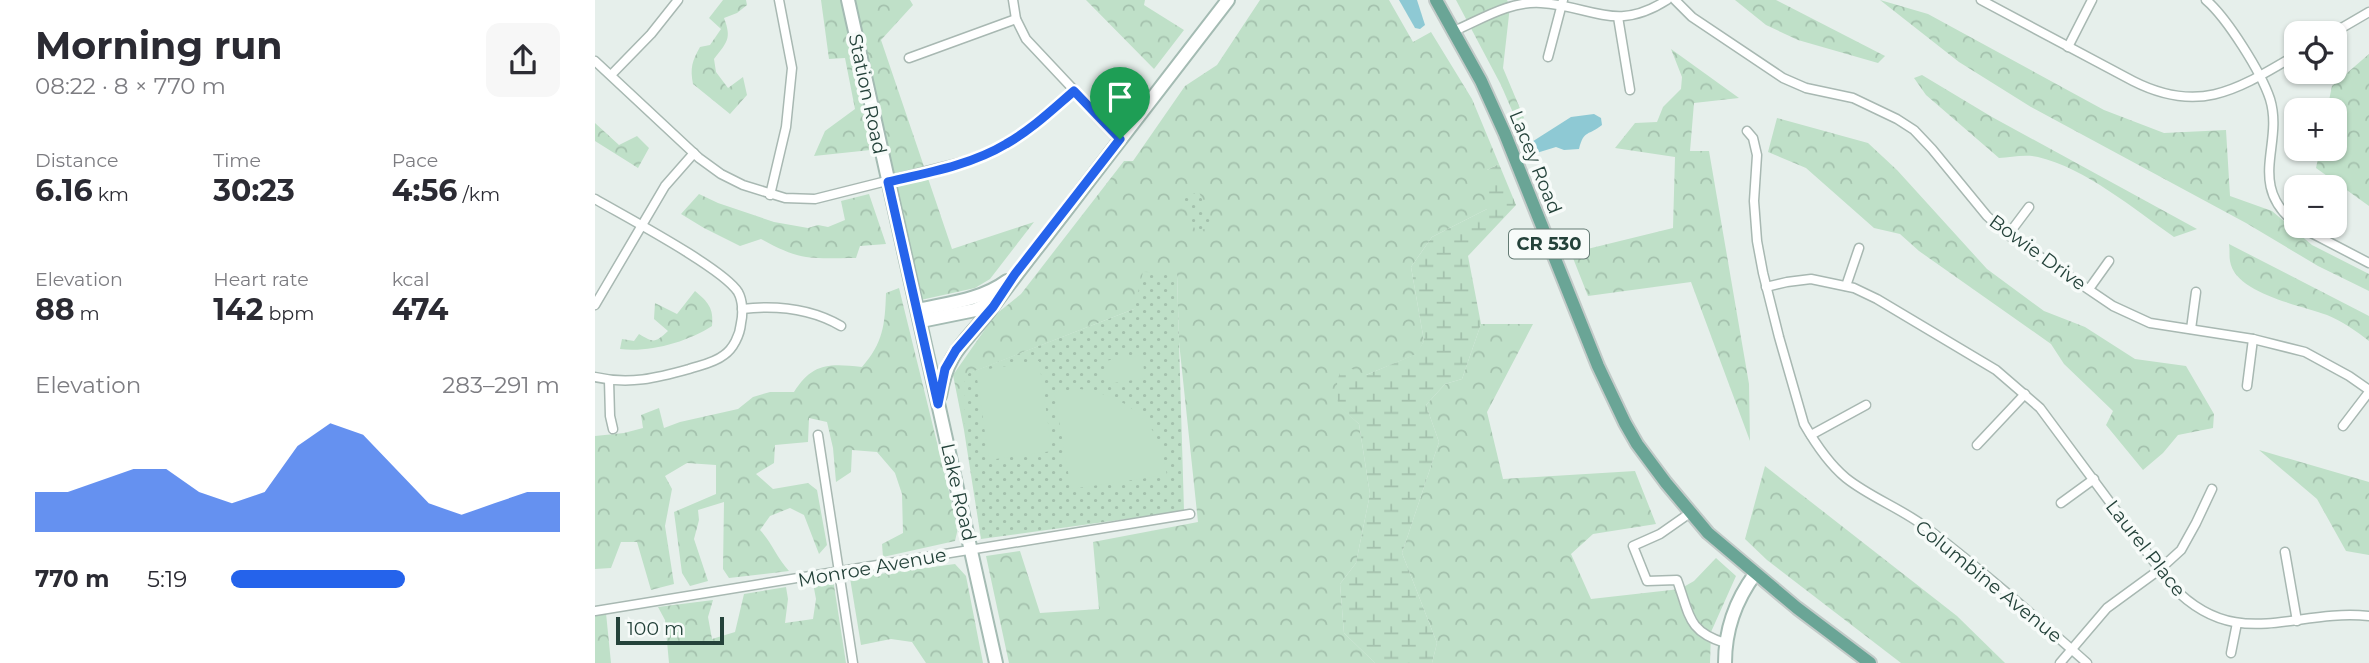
<!DOCTYPE html>
<meta charset="utf-8">
<style>
:root{--surface:#fff;--page:#f7f7f7;--text:#2b2b33;--muted:#7c7c81;--accent:#2563eb}
body{margin:0;font-family:Montserrat,sans-serif;background:var(--page);color:var(--text);height:100vh;display:flex;flex-direction:column;font-size:26px;white-space:nowrap}
*{box-sizing:border-box;margin:0}
p{font-size:23px;color:var(--muted)}
.icon{flex:none;width:38px;height:38px;fill:none;stroke:currentColor;stroke-width:2;stroke-linecap:round;stroke-linejoin:round}
.map{position:relative;flex:1;overflow:hidden}
.sheet{display:flex;flex-direction:column;background:var(--surface);width:595px}
.sheet>*{flex:none}
.tools{position:absolute;left:1689px;top:21px;display:grid;gap:14px}
.tools a{display:grid;place-items:center;width:63px;height:63px;border-radius:14px;background:var(--surface);box-shadow:0 2px 5px #0004;font-size:35px}
.scale{position:absolute;left:21px;bottom:18px;width:108px;box-sizing:border-box;padding-left:7px;border:4px solid #24423a;border-top:0;font-size:19px;line-height:24px;white-space:nowrap;color:#24423a;-webkit-text-stroke:5px #f7fbf9;paint-order:stroke}
.pin{position:absolute;display:grid;place-items:center;width:60px;height:60px;color:#fff;margin:-72px -30px;border-radius:50% 50% 50% 0;rotate:-45deg;box-shadow:0 0 7px #0007}
.pin .icon{rotate:45deg}
.round{display:grid;place-items:center;flex:none;width:74px;height:74px;border-radius:14px;background:var(--page)}
.overview{display:flex;align-items:center;justify-content:space-between;height:119px;padding:0 35px}
h1{font-size:38px;font-weight:700;line-height:52px}
.stats{display:grid;grid-template-columns:repeat(3,1fr);gap:10px;height:119px;padding:7px 35px}
.stats div{display:grid;align-content:center}
.stats b{font-size:30px;font-weight:700}
.stats small{font-size:19px;font-weight:400}
.stats p{font-size:19px}
.chart{height:196px;padding:14px 35px}
.chart p{display:flex;justify-content:space-between}
.chart svg{width:100%;height:126px;margin-top:7px;fill:var(--accent);opacity:.7}
ul{padding:0 35px;list-style:none;font-size:23px}
li{display:grid;grid-template-columns:112px 84px 1fr;align-items:center;height:52px}
li i{height:18px;border-radius:9px;background:var(--accent)}
main{display:flex;flex:1;min-height:0}
.map>svg:first-child{display:block}
.forest{fill:url(#forest-crowns)}
.wetland{fill:url(#wetland-marsh)}
.park{fill:url(#park-dots)}
.garden{fill:#bfe0c8}
.water{fill:#8ec9d4}
.lines{fill:none;stroke-linecap:round;stroke-linejoin:round}
.street-casing{stroke:#a8b8b2;stroke-width:11}
.secondary-casing{stroke:#a4bbb3;stroke-width:16}
.primary-casing{stroke:#c2cac8;stroke-width:16}
.street{stroke:#fff;stroke-width:8}
.secondary{stroke:#fff;stroke-width:12}
.primary{stroke:#6aa596;stroke-width:12}
.route-casing{stroke:#fff;stroke-width:14}
.route{stroke:#2563eb;stroke-width:9}
.labels{text-anchor:middle;stroke-width:7;stroke-linejoin:round;paint-order:stroke}
.shield{fill:#f7fbf9;stroke:#637a73;stroke-width:2}
.shield-label{font-size:18px;font-weight:bold;fill:#24423a}
.street-label{font-size:19px;fill:#24423a;stroke:#f7fbf9}
</style>
<main>
<section class="sheet">
<div class="overview"><div><h1>Morning run</h1><p>08:22 · 8 × 770 m</p></div><a class="round"><svg class="icon" aria-label="share" viewBox="0 0 24 24"><path d="M12 15V3M7 8l5-5 5 5M5 13v7h14v-7"/></svg></a></div>
<div class="stats">
<div><p>Distance</p><b>6.16<small> km</small></b></div>
<div><p>Time</p><b>30:23</b></div>
<div><p>Pace</p><b>4:56<small> /km</small></b></div>
</div>
<div class="stats">
<div><p>Elevation</p><b>88<small> m</small></b></div>
<div><p>Heart rate</p><b>142<small> bpm</small></b></div>
<div><p>kcal</p><b>474</b></div>
</div>
<div class="chart"><p><span>Elevation</span>283–291 m</p>
<svg viewBox="0 0 160 44" preserveAspectRatio="none"><path d="M0 44V30L10 30L20 26L30 22L40 22L50 30L60 34L70 30L80 14L90 6L100 10L110 22L120 34L130 38L140 34L150 30L160 30V44z"/></svg>
</div>
<ul>
<li><b>770 m</b>5:19<i style="width:53%"></i></li>
</ul>
</section>
<div class="map">
<svg width="1774" height="663" viewBox="0 0 1774 663">
<defs>
<pattern id="forest-crowns" width="20" height="18" patternUnits="userSpaceOnUse" patternTransform="scale(1.75)"><rect width="20" height="18" fill="#bfe0c8"/><path d="M2 6a3 3 0 1 1 6 0M12 15a3 3 0 1 1 6 0" fill="none" stroke="#a4c1ad"/></pattern>
<pattern id="wetland-marsh" width="20" height="14" patternUnits="userSpaceOnUse" patternTransform="scale(1.75)"><rect width="20" height="14" fill="#bfe0c8"/><path d="M1 5h8M5 5V1M11 12h8M15 12V8" fill="none" stroke="#a4c1ad"/></pattern>
<pattern id="park-dots" width="8" height="8" patternUnits="userSpaceOnUse" patternTransform="scale(1.75)"><rect width="8" height="8" fill="#bfe0c8"/><path d="M2 2h.1M6 6h.1" fill="none" stroke="#a4c1ad" stroke-width="1.8" stroke-linecap="round"/></pattern>
</defs>
<rect width="100%" height="100%" fill="#e6efeb"/>
<g class="forest">
<path d="M 128,0 L 151,0 L 152,5 L 142,13 L 129,18 C 137,39 132,42 119,59 L 121,72 L 133,88 L 148,77 L 152,95 L 135,114 L 98,84 C 95,68 97,61 105,47 L 115,45 L 126,29 L 114,18 Z"/>
<polygon points="226,0 315,0 318,5 286,40 357,249 439,222 395,279 380,288 321,301 285,149 219,156 230,131 260,109 250,58 234,59"/>
<polygon points="491,0 550,0 549,5 589,30 559,69"/>
<polygon points="665,0 794,0 818,42 836,32 877,99 904,164 892,170 892,209 837,237 816,267 829,341 822,354 771,375 744,406 764,424 775,494 761,563 745,584 749,633 780,663 414,663 391,556 425,551 445,613 504,609 498,542 603,522 584,342 582,273 539,309 370,375 369,430 358,375 400,315 426,294 529,161 538,161 590,86 622,65"/>
<polygon points="861,0 912,0 915,6 908,68 929,118 922,122 906,85"/>
<polygon points="1140,0 1181,0 1290,56 1283,63 1203,40 1171,25"/>
<polygon points="1285,0 1333,14 1509,110 1569,133 1631,130 1635,196 1677,211 1717,245 1774,274 1774,291 1723,266 1651,223 1436,107 1364,62"/>
<polygon points="1076,49 1144,98 1099,103 1095,151 1114,151 1154,384 1155,441 1096,282 993,296 976,253 1078,228 1080,157 1020,148 1040,123 1062,122 1068,107 1086,89 1087,77"/>
<polygon points="1774,54 1774,206 1721,168 1725,149 1740,149 1740,110 1732,110 1737,86"/>
<path d="M 1327,75 L 1397,117 L 1602,229 L 1579,237 C 1539,209 1490,168 1443,157 C 1431,154 1416,157 1404,158 L 1331,95 L 1319,78 Z"/>
<polygon points="1182,118 1273,143 1302,170 1392,269 1449,311 1490,327 1540,359 1591,366 1619,414 1618,428 1583,435 1568,453 1548,470 1511,425 1518,411 1469,364 1456,344 1324,251 1305,234 1279,228 1211,168 1173,152"/>
<polygon points="0,123 24,145 42,136 54,148 43,168 0,141"/>
<path d="M 104,194 L 123,203 L 179,222 L 213,228 L 223,225 L 233,227 L 250,220 L 246,201 L 274,194 L 291,244 L 265,246 L 261,258 C 217,258 207,262 166,239 L 145,246 L 109,228 L 86,214 Z"/>
<path d="M 1634,244 L 1774,316 L 1774,341 C 1761,331 1747,321 1732,315 C 1706,305 1640,294 1635,261 C 1634,256 1635,250 1634,244 Z"/>
<path d="M 304,288 L 363,528 L 360,541 L 288,557 L 287,544 L 308,533 L 307,494 L 300,473 L 282,452 L 257,450 L 256,472 L 241,482 L 238,448 L 232,422 L 214,418 L 213,442 L 180,445 L 179,463 L 161,474 L 178,489 L 213,483 L 222,490 L 232,545 L 224,554 L 209,515 L 195,508 L 175,516 L 165,530 C 177,543 182,558 194,571 L 134,578 L 128,569 L 129,502 L 103,510 L 104,520 L 99,539 L 113,581 L 95,586 L 87,573 L 79,512 L 121,494 L 121,465 L 92,463 L 70,476 L 77,489 L 70,526 L 79,584 L 56,590 L 42,542 L 26,542 L 16,568 L 0,569 L 0,436 L 29,433 L 48,428 L 46,415 L 64,408 L 69,428 L 85,422 L 143,409 L 158,397 L 175,392 L 199,392 C 217,363 234,363 267,367 C 288,343 290,325 291,293 Z"/>
<path d="M 100,291 C 113,302 119,308 117,326 C 93,342 53,353 25,349 L 27,339 L 39,341 L 44,334 C 59,343 60,343 73,331 L 59,319 L 60,303 L 82,314 Z"/>
<polygon points="886,324 938,324 892,412 908,479 1040,471 1061,524 998,534 976,554 996,599 1085,589 1099,581 1121,558 1141,576 1116,632 1115,663 837,663 842,643 807,553 844,442 831,405 850,384 867,379"/>
<polygon points="1664,450 1774,482 1774,555 1751,551 1722,499"/>
<polygon points="1170,466 1362,616 1410,663 1306,663 1172,560 1150,539"/>
<polygon points="360,564 371,576 388,663 331,663 317,642 296,639 266,645 255,578"/>
<polygon points="238,579 251,663 74,663 70,620 63,607 118,600 113,617 117,639 140,632 149,594 191,587 193,599 190,623 218,619 221,599 218,583"/>
<polygon points="11,613 16,663 0,663 0,615"/>
</g>
<polygon class="wetland" points="904,164 921,205 873,256 886,324 867,379 850,384 831,405 844,442 807,553 842,643 837,663 780,663 749,633 745,584 761,563 775,494 764,424 743,406 742,381 748,365 771,375 821,354 829,341 816,267 837,237 892,209 892,170"/>
<g class="park">
<polygon points="604,192 618,226 601,232 588,197"/>
<polygon points="548,272 582,273 589,511 386,539 369,430 369,375 539,309"/>
</g>
<g class="garden">
<polygon points="547,355 550,378 513,384 509,361"/>
<polygon points="444,361 457,451 394,460 381,371"/>
<path d="M 485,389 C 516,393 547,408 562,438 C 567,449 569,463 572,475 L 476,489 L 459,392 Z"/>
</g>
<g class="water">
<polygon points="804,0 822,0 830,25 825,29 820,28"/>
<path d="M 999,114 L 1006,118 L 1007,125 C 994,136 989,129 984,149 L 969,150 L 961,147 L 935,155 L 932,145 L 976,117 Z"/>
</g>
<g class="lines">
<g class="street-casing">
<g id="street">
<polyline points="418,0 421,19 431,39 525,139"/>
<polyline points="1080,0 1097,17 1188,78 1211,88 1258,98 1302,119 1319,130 1337,149 1392,216 1413,235 1518,306 1555,323 1658,339 1710,352 1754,376 1774,390"/>
<path d="M 1386,0 L 1538,81 C 1605,115 1643,89 1701,55"/>
<path d="M 1611,0 C 1632,18 1666,72 1675,99 C 1689,145 1651,184 1701,224"/>
<polyline points="1023,17 1035,90"/>
<path d="M 859,31 C 887,19 914,1 946,3 C 997,6 1021,33 1072,0"/>
<polyline points="1738,33 1774,12"/>
<polyline points="1473,47 1497,0"/>
<polyline points="953,57 968,0"/>
<polyline points="314,58 421,19"/>
<polyline points="0,61 104,158 126,174 148,185 190,198 220,199 371,161 404,148 421,138 479,91"/>
<polyline points="16,75 56,34 83,0"/>
<path d="M 1152,131 L 1158,138 L 1162,155 L 1159,201 L 1162,241 L 1168,273 L 1184,337 L 1209,424 C 1220,443 1234,464 1251,478 C 1276,498 1308,509 1333,529 C 1388,571 1440,617 1492,663"/>
<polyline points="175,195 191,127 197,68 184,0"/>
<path d="M 0,199 C 29,216 128,268 143,292 C 148,301 148,314 146,323 C 145,335 138,349 129,355 C 119,363 106,365 94,369 C 62,378 34,385 0,377"/>
<polyline points="1703,226 1774,263"/>
<polyline points="1413,235 1434,207"/>
<polyline points="1251,286 1264,248"/>
<path d="M 1171,287 L 1192,282 L 1216,279 L 1259,288 L 1282,299 L 1401,370 L 1445,408 L 1577,586 C 1642,654 1698,608 1774,616"/>
<polyline points="1494,289 1514,261"/>
<polyline points="0,305 70,186 99,153"/>
<path d="M 147,309 C 182,305 215,308 246,326"/>
<polyline points="1596,329 1601,292"/>
<polyline points="14,380 15,416 18,429"/>
<polyline points="1652,386 1658,339"/>
<polyline points="1748,426 1774,392"/>
<polyline points="223,435 258,663"/>
<polyline points="1216,435 1271,405"/>
<polyline points="1382,445 1430,394"/>
<polyline points="1466,503 1499,479"/>
<path d="M 1095,513 L 1065,534 L 1038,546 L 1052,581 L 1082,580 C 1095,615 1092,631 1130,643"/>
<polyline points="1690,552 1702,621"/>
<polyline points="0,611 595,514"/>
<polyline points="1636,653 1642,623"/>
<polyline points="1465,663 1512,608 1564,570 1586,550 1601,523 1617,489"/>
</g>
</g>
<g class="secondary-casing">
<g id="secondary">
<polyline points="253,0 401,663"/>
<path d="M 323,310 C 354,303 386,300 412,281"/>
<polyline points="326,321 380,310 399,301"/>
<path d="M 345,396 C 353,348 372,343 398,306 C 427,266 459,227 489,187 C 537,125 585,62 633,0"/>
<path d="M 1130,663 C 1130,629 1140,601 1160,574"/>
</g>
</g>
<g class="primary-casing">
<polyline id="primary" points="841,0 886,81 910,134 1003,366 1030,423 1042,444 1071,483 1113,533 1202,608 1275,663"/>
</g>
<use href="#street" class="street"/>
<use href="#secondary" class="secondary"/>
<use href="#primary" class="primary"/>
</g>
<g class="lines">
<g class="route-casing">
<path id="route" d="M 479,91 L 525,139 L 420,274 L 398,307 L 361,350 L 350,369 L 343,404 L 293,182 C 332,173 376,165 411,144 C 436,130 457,110 479,91 Z"/>
</g>
<use href="#route" class="route"/>
</g>
<g class="labels">
<rect class="shield" x="914" y="229.5" width="80" height="29" rx="5"/>
<g class="shield-label">
<text x="954" y="250">CR 530</text>
</g>
<g class="street-label">
<text transform="translate(273 94) rotate(78)" y="7">Station Road</text>
<text transform="translate(941 162) rotate(68)" y="7">Lacey Road</text>
<text transform="translate(1443 252) rotate(36)" y="7">Bowie Drive</text>
<text transform="translate(364 492) rotate(77)" y="7">Lake Road</text>
<text transform="translate(1551 548) rotate(52)" y="7">Laurel Place</text>
<text transform="translate(277 567) rotate(-10)" y="7">Monroe Avenue</text>
<text transform="translate(1394 581) rotate(39)" y="7">Columbine Avenue</text>
</g>
</g>
</svg>
<div class="tools">
<a><svg class="icon" aria-label="locate" viewBox="0 0 24 24"><circle cx="12" cy="12" r="6"/><path d="M12 2v4M12 18v4M2 12h4M18 12h4"/></svg></a>
<a>+</a>
<a>−</a>
</div>
<div class="scale">100 m</div>
<div class="pin" style="left:525px;top:139px;background:#1e9e55"><svg class="icon" aria-label="arrive" viewBox="0 0 24 24"><path d="M6 21V4h12l-3 4 3 4H6"/></svg></div>
</div>
</main>
